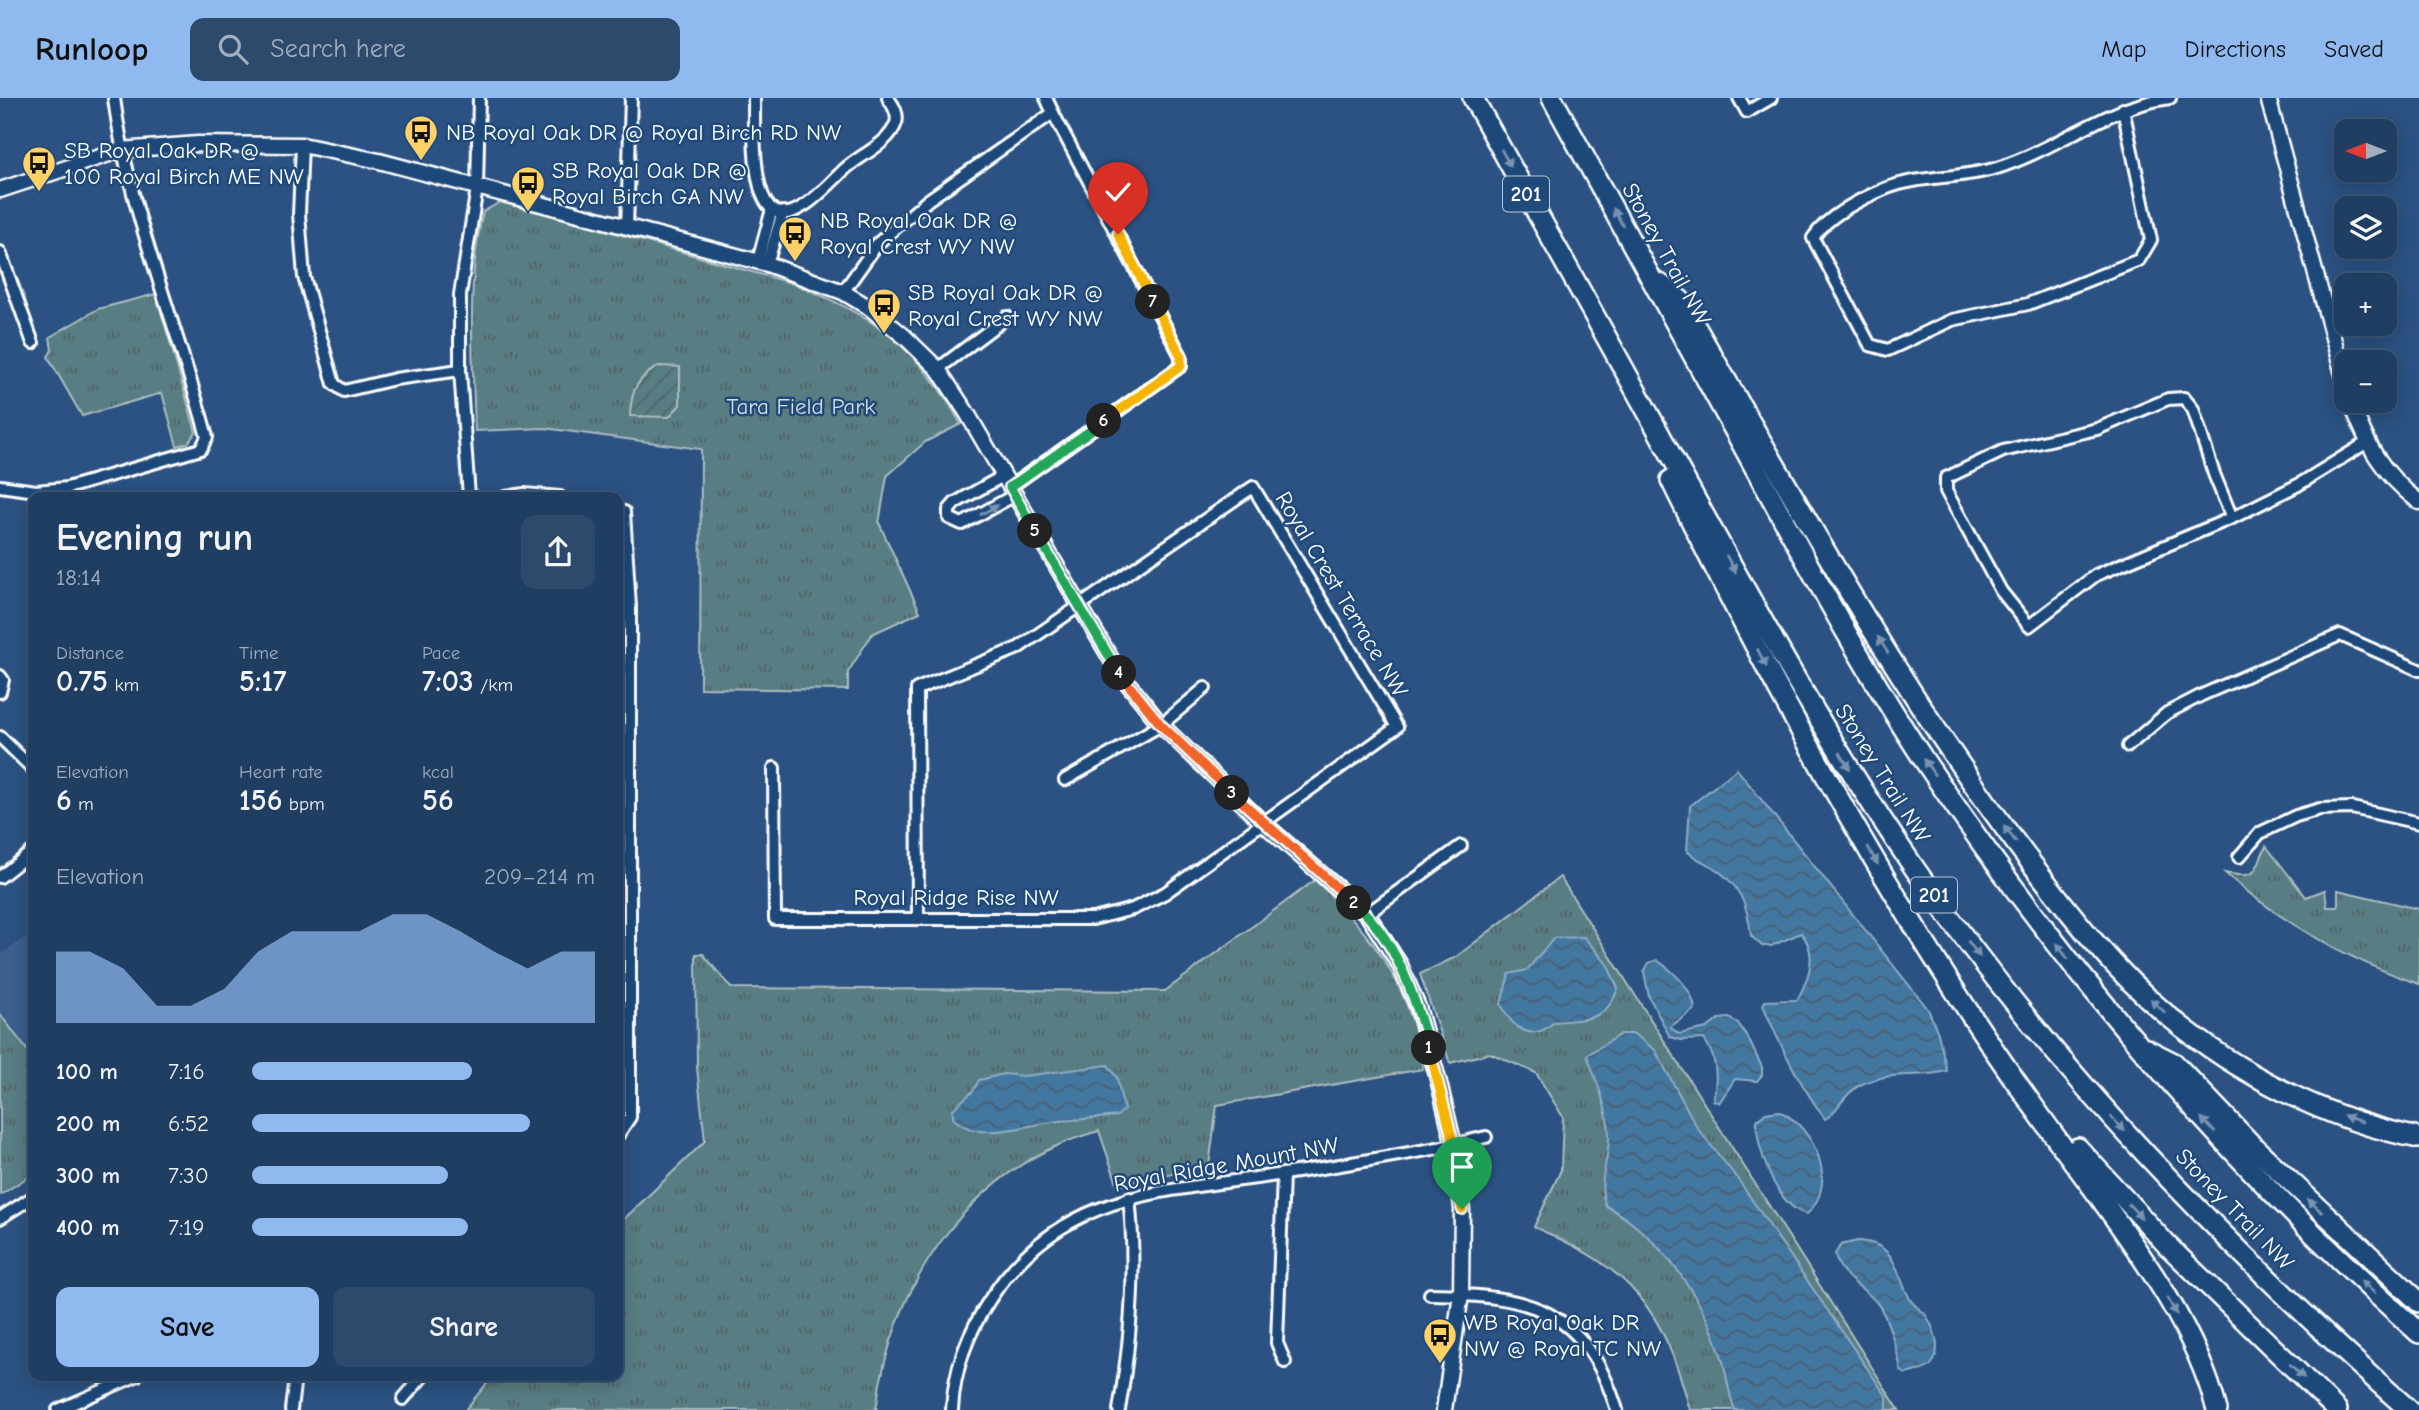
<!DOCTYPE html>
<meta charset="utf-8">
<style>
:root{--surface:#203e62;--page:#2d496b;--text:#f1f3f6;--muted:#a2aebe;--line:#3d5777;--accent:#90b9f0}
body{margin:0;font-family:"Comic Neue",sans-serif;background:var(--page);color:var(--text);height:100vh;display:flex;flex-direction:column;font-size:26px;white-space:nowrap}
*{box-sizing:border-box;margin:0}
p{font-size:23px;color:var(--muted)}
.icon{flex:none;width:38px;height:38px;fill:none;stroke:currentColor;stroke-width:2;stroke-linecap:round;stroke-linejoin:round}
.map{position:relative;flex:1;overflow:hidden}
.details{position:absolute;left:28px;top:394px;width:595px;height:889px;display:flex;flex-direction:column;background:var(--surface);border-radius:14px;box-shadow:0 4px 18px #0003,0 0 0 2px var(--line)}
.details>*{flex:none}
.needle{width:46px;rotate:270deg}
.buttons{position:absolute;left:2334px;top:21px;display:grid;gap:14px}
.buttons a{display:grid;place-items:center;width:63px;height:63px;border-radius:14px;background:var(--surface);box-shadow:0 4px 18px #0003,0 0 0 2px var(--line);font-size:35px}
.pin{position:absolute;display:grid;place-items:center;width:60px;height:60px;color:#fff;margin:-72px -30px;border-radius:50% 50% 50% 0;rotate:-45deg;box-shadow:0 0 7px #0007}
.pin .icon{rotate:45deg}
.km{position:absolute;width:35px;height:35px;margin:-18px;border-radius:50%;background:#222;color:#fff;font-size:19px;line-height:35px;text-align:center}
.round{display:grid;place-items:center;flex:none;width:74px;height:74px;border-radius:14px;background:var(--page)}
.headline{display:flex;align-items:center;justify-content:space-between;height:119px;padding:0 28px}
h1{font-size:38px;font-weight:700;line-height:52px}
.figures{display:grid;grid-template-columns:repeat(3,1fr);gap:10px;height:119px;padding:7px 28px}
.figures div{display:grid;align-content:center}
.figures b{font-size:30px;font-weight:700}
.figures small{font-size:19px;font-weight:400}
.figures p{font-size:19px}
.chart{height:196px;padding:14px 28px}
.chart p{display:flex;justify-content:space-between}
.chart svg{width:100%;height:126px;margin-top:7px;fill:var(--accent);opacity:.7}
.cta{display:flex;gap:14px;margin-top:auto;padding:14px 28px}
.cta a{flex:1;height:80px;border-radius:14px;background:var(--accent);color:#111;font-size:28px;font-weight:700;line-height:80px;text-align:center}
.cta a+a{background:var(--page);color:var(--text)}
ul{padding:0 28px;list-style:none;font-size:23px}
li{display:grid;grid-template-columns:112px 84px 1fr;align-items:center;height:52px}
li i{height:18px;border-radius:9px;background:var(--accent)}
header{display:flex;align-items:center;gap:42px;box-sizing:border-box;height:98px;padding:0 35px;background:var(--accent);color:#111}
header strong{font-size:33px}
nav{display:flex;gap:38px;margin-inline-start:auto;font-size:24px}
.search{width:490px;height:63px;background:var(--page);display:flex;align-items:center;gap:18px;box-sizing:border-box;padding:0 24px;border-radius:14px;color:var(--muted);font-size:26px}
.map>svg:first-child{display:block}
.built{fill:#3d5f8e}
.park{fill:url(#park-tufts);stroke:#acbec1;stroke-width:2}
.garden{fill:url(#garden-furrows);stroke:#acbec1;stroke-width:2}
.water{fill:url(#water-waves);stroke:#8eadc6;stroke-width:2}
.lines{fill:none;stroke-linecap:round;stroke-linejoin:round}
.minor-casing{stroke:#fff;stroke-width:16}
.tertiary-casing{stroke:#fff;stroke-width:19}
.motorway-casing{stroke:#fff;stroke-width:24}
.minor{stroke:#1f4a7a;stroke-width:10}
.tertiary{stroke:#1f4a7a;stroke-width:14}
.motorway{stroke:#1f4a7a;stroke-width:19}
.oneway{fill:#7992af}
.split-1-casing{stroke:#fff;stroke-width:14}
.split-2-casing{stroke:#fff;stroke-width:14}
.split-3-casing{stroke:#fff;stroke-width:14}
.split-4-casing{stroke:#fff;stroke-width:14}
.split-5-casing{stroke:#fff;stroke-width:14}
.split-6-casing{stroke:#fff;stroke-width:14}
.split-7-casing{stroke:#fff;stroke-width:14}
.split-8-casing{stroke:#fff;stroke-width:14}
.split-1{stroke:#f5b400;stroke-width:9}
.split-2{stroke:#22a559;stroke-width:9}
.split-3{stroke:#f0652b;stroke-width:9}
.split-4{stroke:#f0652b;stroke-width:9}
.split-5{stroke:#22a559;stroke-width:9}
.split-6{stroke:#22a559;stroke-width:9}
.split-7{stroke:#f5b400;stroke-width:9}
.split-8{stroke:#f5b400;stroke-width:9}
.labels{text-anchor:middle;stroke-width:5;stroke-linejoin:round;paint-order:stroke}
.shield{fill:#1f4a7a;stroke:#bcc9d7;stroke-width:2}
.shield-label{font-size:21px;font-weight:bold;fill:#fff}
.poi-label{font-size:23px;fill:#fff;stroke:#1f4a7a;text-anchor:start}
.street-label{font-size:23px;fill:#fff;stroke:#1f4a7a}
.park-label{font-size:23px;fill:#d6dee0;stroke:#1f4a7a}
</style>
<header>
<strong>Runloop</strong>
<div class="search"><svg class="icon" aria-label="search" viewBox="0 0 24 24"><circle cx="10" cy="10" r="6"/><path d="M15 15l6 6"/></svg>Search here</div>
<nav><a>Map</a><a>Directions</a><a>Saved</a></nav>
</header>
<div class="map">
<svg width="2419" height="1312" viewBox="0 0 2419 1312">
<defs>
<pattern id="park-tufts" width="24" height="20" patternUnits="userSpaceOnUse" patternTransform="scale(1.75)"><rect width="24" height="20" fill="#597d83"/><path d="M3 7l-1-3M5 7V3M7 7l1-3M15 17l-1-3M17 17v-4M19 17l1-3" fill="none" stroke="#526468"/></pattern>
<pattern id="garden-furrows" width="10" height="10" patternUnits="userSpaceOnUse" patternTransform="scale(1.75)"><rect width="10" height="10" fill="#597d83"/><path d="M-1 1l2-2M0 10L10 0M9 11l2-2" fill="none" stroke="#526468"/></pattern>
<pattern id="water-waves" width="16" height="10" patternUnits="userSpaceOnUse" patternTransform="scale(1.75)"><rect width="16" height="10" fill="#4377a0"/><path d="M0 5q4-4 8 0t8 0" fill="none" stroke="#485f72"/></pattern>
</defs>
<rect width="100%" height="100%" fill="#2b5282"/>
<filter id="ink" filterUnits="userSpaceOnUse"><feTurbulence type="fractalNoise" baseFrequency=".0143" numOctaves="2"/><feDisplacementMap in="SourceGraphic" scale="14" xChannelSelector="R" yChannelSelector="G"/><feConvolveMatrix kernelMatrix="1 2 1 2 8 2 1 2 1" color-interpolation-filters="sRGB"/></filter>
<g filter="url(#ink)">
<polygon class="built" points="33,834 33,960 0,916 0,857"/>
<g class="park">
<path d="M 502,103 L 791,185 C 873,216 918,249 961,326 L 925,344 L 887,378 L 879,425 L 920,514 L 872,536 L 848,574 L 848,592 L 700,590 L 701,351 L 544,330 L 475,333 C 473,260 466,186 483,114 Z"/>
<polygon points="156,196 196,334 188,345 177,348 162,295 82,318 48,259 52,252 50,239 98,211"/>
<path d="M 2266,748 L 2306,799 L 2325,792 L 2327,809 L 2338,809 L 2338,792 L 2419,811 L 2419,886 C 2346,861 2283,826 2225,775 C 2258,781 2253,776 2266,748 Z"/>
<path d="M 1560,779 L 1899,1312 L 1690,1312 C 1663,1210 1632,1171 1534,1129 L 1561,1072 L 1563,1019 L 1536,975 L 1490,955 L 1450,965 L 1420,876 L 1456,859 Z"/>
<path d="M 1315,782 C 1372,836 1413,890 1423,971 L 1217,1007 L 1209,1068 L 1118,1088 L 1099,1033 C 972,1066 891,1185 876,1312 L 465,1312 L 493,1278 L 618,1278 L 618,1127 L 705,1043 L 697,970 L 696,856 L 703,856 L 731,890 L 1165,893 Z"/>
<polygon points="0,916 33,960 33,1076 0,1097"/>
</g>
<path class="garden" d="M 659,268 L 680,269 L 680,307 L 669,319 L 630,318 C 631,292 637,280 659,268 Z"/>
<g class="water">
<path d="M 1737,671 L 1928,911 L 1938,935 L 1947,973 C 1916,981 1889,972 1860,987 C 1843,996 1835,1017 1825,1021 C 1799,985 1780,948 1763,907 L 1765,903 L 1797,902 C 1809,881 1818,854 1801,835 L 1771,848 L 1762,848 L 1751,838 C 1748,806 1739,785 1711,768 C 1702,763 1694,760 1687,753 L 1690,708 Z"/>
<path d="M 1584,839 L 1607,866 L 1618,890 C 1607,924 1585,921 1554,924 C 1531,946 1512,930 1501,906 L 1509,876 L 1527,872 L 1554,840 Z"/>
<path d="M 1657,862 C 1673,873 1692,890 1695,911 L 1670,929 L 1679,936 L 1707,930 L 1719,921 L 1729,920 L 1738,925 L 1748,940 L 1762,969 L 1762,977 L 1757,983 L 1735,981 L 1719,1005 L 1713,1002 C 1718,981 1717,959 1704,941 L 1681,942 L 1670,939 L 1649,899 L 1644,874 L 1649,865 Z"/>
<path d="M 1621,936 L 1634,936 L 1655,952 L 1698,1031 L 1737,1080 L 1887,1299 L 1887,1312 L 1735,1312 C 1728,1295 1727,1277 1722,1260 C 1704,1201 1661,1138 1606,1108 C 1596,1082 1610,1063 1609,1037 C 1608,1010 1596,982 1587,957 Z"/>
<path d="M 1108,967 L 1117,980 L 1124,1012 L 1117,1018 C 1095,1021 1073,1021 1052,1024 C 1023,1028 977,1045 953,1020 L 953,1011 L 973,993 L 979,982 L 1004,976 L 1024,978 Z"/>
<path d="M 1779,1013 C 1816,1030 1839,1086 1807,1116 C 1777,1110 1755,1049 1757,1022 L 1766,1015 Z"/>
<path d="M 1857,1143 C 1897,1144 1895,1174 1910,1201 C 1913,1208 1921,1211 1925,1216 C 1935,1230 1945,1258 1927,1270 C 1922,1273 1912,1274 1906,1276 L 1901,1273 C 1898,1256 1888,1218 1877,1205 C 1864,1189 1840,1180 1835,1156 L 1841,1147 Z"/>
</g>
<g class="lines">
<g class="minor-casing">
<g id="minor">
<path d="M 754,0 C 755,27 746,148 805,107 C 819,98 832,83 845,71 C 860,57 889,46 896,25 C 899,16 893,7 888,0"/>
<polyline points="1046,0 1053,15"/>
<polyline points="1739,0 1747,14 1771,0"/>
<path d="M 2123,11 L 2151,142 L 2139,162 L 2028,206 L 1952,222 L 1888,252 L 1870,247 L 1813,140 C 1827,118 1862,100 1887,90 C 1922,77 1961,81 1997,70 C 2057,51 2107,8 2170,0"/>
<polyline points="302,47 299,116 304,179 334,286 344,293 395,281 460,272"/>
<polyline points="627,130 631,0"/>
<polyline points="0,154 33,245"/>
<polyline points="758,163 772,111"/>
<polyline points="767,166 783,114"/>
<polyline points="843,194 878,145 928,102 1053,15 1181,258 1181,268 1010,389"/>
<polyline points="938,271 1007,219"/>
<polyline points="1003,378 955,405 949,412 949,420 962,426 1015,397"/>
<path d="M 0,388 L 36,393 L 67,390 L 201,351 L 207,339 C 177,226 129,116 114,0"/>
<polyline points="469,399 460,272 460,197 477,90 479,0"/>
<polyline points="506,399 524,396 560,399"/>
<polyline points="618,413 624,414 630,509 630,1019 618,1037"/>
<polyline points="2232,420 2214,376 2193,311 2184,300 2168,301 2097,331 2003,353 1946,380 1946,393 2001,493 2029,528 2096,477 2232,420 2298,387 2366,345"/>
<polyline points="0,578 3,582 0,594"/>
<polyline points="0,639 33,671"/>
<polyline points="2128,648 2167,615 2202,597 2340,537 2419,572"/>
<polyline points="774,670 775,821 1093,821 1133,811 1165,795 1397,629 1253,389 1018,550 917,591 918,819"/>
<polyline points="1065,682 1161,627 1205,590"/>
<polyline points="2239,759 2260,735 2296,718 2320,711 2352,710 2419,725"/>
<polyline points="0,779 33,753"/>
<polyline points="1367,816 1461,748"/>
<polyline points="1283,1076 1277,1245 1285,1264"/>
<polyline points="0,1120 33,1099"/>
<path d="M 1430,1196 C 1530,1197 1585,1210 1617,1312"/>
<polyline points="403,1301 423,1278"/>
<polyline points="58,1312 136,1278"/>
<polyline points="291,1312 295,1278"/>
<path d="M 952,1312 C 954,1270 969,1232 992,1198 C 1062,1094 1157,1095 1270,1078 C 1326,1070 1382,1060 1438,1050 L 1486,1039"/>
<path d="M 1119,1312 C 1131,1242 1137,1171 1129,1100"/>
</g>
</g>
<g class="tertiary-casing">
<g id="tertiary">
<polyline points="2268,0 2347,291"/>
<polyline points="0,92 121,52 198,46 302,47 379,63 767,166 843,194 870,210 905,239 938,271 967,315 1118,573 1161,627 1262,724 1367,816 1400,867 1418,909 1439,985 1454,1047 1462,1111 1461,1196 1444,1312"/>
<path d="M 2351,303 C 2367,348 2381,374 2419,404"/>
</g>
</g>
<g class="motorway-casing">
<g id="motorway">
<path d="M 1473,0 C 1539,119 1606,237 1671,357 C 1748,497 1824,639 1915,771 C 2053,972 2227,1149 2409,1312"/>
<path d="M 1552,0 C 1624,129 1694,259 1765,388 C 1815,479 1865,572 1922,659 C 2063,871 2229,1065 2419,1235"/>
<path d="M 1660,186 L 1680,202 C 1789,390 1893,583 2025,757 C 2068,813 2112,871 2167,917 C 2238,976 2327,1022 2419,1040"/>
<path d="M 1671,382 C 1763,570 1864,756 1980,931 C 2016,985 2054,1038 2093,1090 C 2142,1158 2195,1229 2217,1312"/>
<polyline points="2146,951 2174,965 2255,1050 2419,1204"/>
<polyline points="2078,1050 2167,1147 2337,1312"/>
</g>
</g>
<use href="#minor" class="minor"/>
<use href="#tertiary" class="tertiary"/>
<use href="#motorway" class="motorway"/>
</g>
<defs><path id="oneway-solid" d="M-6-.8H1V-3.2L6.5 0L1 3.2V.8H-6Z" transform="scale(1.75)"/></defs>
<g class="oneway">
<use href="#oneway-solid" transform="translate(1506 60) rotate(61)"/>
<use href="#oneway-solid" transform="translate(1618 119) rotate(-119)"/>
<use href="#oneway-solid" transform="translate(989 412) rotate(-29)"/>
<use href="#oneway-solid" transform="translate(1731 466) rotate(61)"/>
<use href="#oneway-solid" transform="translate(1883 547) rotate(-122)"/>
<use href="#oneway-solid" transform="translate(1762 560) rotate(63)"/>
<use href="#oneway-solid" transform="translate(1845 663) rotate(59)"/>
<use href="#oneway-solid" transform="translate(1929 669) rotate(-125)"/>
<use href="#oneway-solid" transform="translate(2010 736) rotate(-127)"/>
<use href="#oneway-solid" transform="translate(1873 758) rotate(60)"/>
<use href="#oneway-solid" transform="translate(1974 851) rotate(53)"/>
<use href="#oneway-solid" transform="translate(2062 853) rotate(-127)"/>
<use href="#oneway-solid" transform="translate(2158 908) rotate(-137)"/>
<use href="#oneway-solid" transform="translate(2353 1021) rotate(-161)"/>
<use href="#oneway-solid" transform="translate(2118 1026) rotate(46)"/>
<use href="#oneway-solid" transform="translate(2208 1027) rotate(-133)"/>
<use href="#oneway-solid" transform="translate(2315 1108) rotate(-136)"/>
<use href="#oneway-solid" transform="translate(2135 1113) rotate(47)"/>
<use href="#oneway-solid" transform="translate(2368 1189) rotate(-137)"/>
<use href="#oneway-solid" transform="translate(2172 1208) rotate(61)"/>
<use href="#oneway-solid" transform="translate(2297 1273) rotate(44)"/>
</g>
</g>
<g class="lines" filter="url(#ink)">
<g class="split-1-casing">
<polyline id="split-1" points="1429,950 1454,1047 1462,1111"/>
</g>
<g class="split-2-casing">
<path id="split-2" d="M 1354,805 C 1396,840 1415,899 1429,950"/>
</g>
<g class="split-3-casing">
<polyline id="split-3" points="1232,695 1354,805"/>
</g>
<g class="split-4-casing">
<polyline id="split-4" points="1119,575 1161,627 1232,695"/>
</g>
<g class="split-5-casing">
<polyline id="split-5" points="1035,433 1119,575"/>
</g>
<g class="split-6-casing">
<polyline id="split-6" points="1035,433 1010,389 1104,323"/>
</g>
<g class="split-7-casing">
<polyline id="split-7" points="1104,323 1181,268 1181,258 1153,204"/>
</g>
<g class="split-8-casing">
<polyline id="split-8" points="1118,136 1153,204"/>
</g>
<use href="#split-1" class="split-1"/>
<use href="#split-2" class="split-2"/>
<use href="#split-3" class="split-3"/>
<use href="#split-4" class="split-4"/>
<use href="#split-5" class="split-5"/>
<use href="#split-6" class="split-6"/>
<use href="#split-7" class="split-7"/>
<use href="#split-8" class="split-8"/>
</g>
<defs>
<g id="bus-pin" transform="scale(1.75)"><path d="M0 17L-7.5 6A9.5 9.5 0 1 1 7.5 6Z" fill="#ffd166" stroke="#1f4a7a"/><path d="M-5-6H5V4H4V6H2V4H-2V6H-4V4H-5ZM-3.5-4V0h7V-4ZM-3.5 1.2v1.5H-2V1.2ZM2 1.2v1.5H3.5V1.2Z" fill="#111"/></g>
</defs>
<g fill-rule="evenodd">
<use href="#bus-pin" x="421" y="34"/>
<use href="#bus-pin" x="39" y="65"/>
<use href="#bus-pin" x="528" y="85"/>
<use href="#bus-pin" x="795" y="135"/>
<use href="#bus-pin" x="884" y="207"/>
<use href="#bus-pin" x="1440" y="1237"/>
</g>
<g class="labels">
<g class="shield">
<rect x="1503" y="78.5" width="46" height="35" rx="5"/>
<rect x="1911" y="779.5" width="46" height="35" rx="5"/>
</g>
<g class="shield-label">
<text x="1526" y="103">201</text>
<text x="1934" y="804">201</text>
</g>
<g class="poi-label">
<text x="446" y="42">NB Royal Oak DR @ Royal Birch RD NW</text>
<text x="64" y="60">SB Royal Oak DR @<tspan x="64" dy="26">100 Royal Birch ME NW</tspan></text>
<text x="552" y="80">SB Royal Oak DR @<tspan x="552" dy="26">Royal Birch GA NW</tspan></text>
<text x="820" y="130">NB Royal Oak DR @<tspan x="820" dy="26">Royal Crest WY NW</tspan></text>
<text x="908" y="202">SB Royal Oak DR @<tspan x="908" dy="26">Royal Crest WY NW</tspan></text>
<text x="1464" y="1232">WB Royal Oak DR<tspan x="1464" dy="26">NW @ Royal TC NW</tspan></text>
</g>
<g class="street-label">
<text transform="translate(1667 156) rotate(61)" y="8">Stoney Trail NW</text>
<text transform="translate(1342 496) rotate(59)" y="8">Royal Crest Terrace NW</text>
<text transform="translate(1883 675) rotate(58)" y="8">Stoney Trail NW</text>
<text x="956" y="807">Royal Ridge Rise NW</text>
<text transform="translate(1226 1066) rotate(-10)" y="8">Royal Ridge Mount NW</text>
<text transform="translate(2235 1111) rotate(46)" y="8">Stoney Trail NW</text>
</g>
<g class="park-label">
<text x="801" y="316">Tara Field Park</text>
</g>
</g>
</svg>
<div class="buttons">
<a><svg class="needle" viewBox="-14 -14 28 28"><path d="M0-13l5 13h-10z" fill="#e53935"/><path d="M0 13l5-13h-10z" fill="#a2aebe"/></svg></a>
<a><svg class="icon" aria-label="layers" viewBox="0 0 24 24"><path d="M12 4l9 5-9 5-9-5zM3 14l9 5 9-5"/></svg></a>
<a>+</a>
<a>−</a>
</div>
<div class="pin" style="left:1462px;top:1111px;background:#1e9e55"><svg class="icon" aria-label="arrive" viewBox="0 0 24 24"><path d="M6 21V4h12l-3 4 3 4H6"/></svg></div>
<div class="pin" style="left:1118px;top:136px;background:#d93025"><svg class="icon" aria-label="check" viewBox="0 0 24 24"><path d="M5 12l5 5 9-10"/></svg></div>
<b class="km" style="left:1429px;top:950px">1</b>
<b class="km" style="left:1354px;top:805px">2</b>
<b class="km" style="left:1232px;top:695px">3</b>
<b class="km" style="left:1119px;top:575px">4</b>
<b class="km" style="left:1035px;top:433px">5</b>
<b class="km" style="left:1104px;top:323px">6</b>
<b class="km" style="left:1153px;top:204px">7</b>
<section class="details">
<div class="headline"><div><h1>Evening run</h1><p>18:14</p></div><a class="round"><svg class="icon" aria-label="share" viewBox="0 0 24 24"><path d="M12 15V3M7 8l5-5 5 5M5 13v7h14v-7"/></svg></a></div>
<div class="figures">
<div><p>Distance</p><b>0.75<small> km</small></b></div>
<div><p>Time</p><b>5:17</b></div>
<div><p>Pace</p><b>7:03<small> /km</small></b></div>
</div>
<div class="figures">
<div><p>Elevation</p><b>6<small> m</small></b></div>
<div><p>Heart rate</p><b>156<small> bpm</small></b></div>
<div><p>kcal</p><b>56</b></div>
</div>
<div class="chart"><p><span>Elevation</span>209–214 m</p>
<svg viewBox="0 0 160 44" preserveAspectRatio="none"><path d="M0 44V19L10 19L20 25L30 38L40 38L50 32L60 19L70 12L80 12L90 12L100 6L110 6L120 12L130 19L140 25L150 19L160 19V44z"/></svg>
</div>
<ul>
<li><b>100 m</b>7:16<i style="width:64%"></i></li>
<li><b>200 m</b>6:52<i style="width:81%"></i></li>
<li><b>300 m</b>7:30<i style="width:57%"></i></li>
<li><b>400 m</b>7:19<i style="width:63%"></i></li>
</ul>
<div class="cta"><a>Save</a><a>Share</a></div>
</section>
</div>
